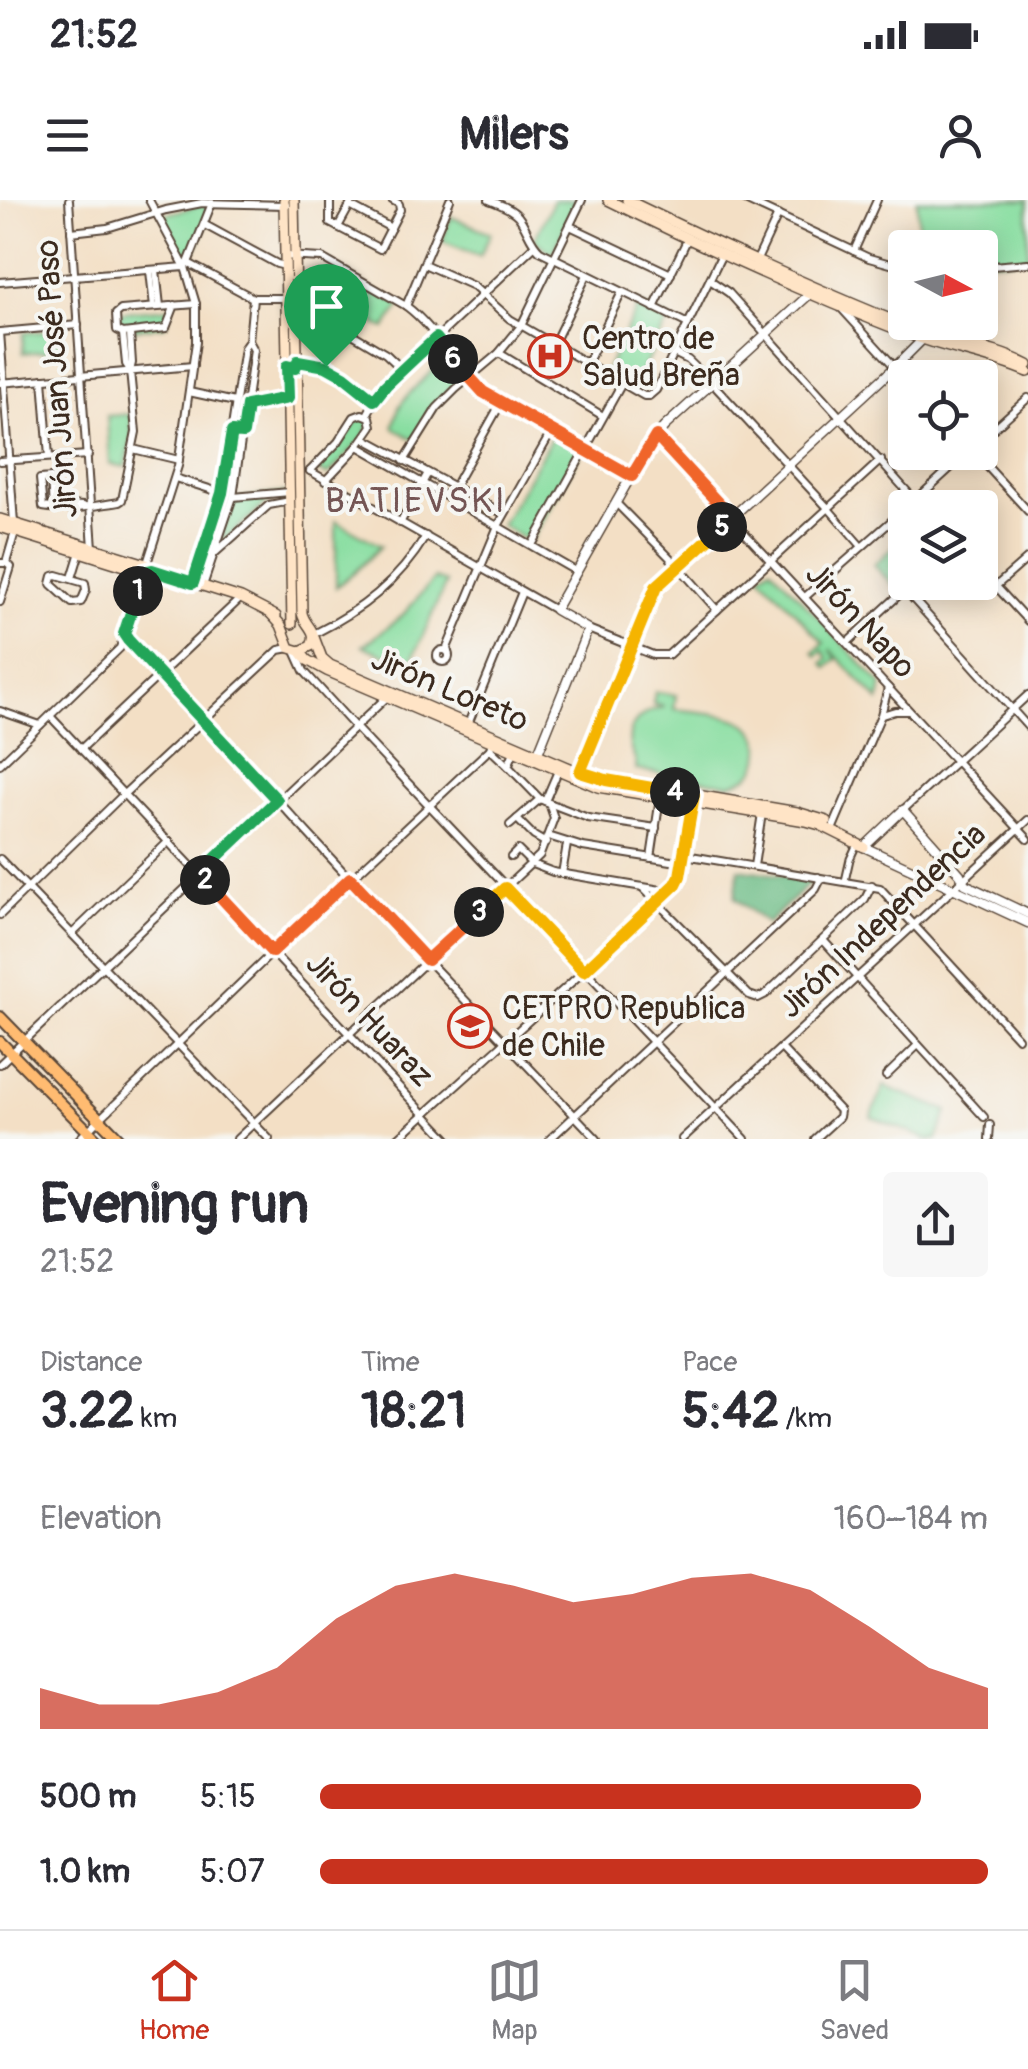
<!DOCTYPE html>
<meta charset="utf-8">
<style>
:root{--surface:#fff;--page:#f7f7f7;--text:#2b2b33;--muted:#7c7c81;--line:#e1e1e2;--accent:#c8321e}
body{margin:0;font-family:Pangolin,sans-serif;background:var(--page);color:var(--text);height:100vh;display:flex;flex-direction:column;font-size:38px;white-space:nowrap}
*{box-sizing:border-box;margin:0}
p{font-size:32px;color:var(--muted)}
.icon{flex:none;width:55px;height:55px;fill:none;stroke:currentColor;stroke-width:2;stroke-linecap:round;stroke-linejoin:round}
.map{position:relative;height:939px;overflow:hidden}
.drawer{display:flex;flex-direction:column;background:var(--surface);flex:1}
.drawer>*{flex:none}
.needle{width:65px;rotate:97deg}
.tools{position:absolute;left:888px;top:30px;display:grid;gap:20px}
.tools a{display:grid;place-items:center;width:110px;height:110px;border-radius:10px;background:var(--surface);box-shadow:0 5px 25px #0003;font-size:50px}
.pin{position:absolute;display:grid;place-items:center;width:85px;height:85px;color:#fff;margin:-102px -42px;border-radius:50% 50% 50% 0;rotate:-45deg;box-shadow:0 0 10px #0007}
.pin .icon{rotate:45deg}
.km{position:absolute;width:50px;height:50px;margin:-25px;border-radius:50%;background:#222;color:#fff;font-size:28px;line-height:50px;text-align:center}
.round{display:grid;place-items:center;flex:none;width:105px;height:105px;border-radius:10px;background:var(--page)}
.summary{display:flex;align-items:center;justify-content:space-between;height:170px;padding:0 40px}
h1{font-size:55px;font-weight:800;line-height:75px}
.stats{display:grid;grid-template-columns:repeat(3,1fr);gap:15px;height:170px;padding:10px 40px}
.stats div{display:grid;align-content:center}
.stats b{font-size:50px;font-weight:800}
.stats small{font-size:28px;font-weight:400}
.stats p{font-size:28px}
.chart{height:280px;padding:20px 40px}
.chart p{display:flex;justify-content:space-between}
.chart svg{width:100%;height:180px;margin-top:10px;fill:var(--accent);opacity:.7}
ul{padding:0 40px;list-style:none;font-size:32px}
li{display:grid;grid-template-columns:160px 120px 1fr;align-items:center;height:75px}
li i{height:25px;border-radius:12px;background:var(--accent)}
.status{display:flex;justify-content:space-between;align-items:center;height:70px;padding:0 50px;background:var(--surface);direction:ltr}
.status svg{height:28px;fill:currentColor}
header{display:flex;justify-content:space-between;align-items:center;height:130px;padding:0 40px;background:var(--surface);font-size:45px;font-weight:800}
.dock{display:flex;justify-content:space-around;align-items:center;height:140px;border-top:2px solid var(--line);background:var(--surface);font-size:28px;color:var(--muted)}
.dock a{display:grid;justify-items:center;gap:5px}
.dock .current{color:var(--accent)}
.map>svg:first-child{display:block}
.green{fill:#89dea1;stroke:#628460;stroke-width:2.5}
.forest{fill:#6ebd87;stroke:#547452;stroke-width:2.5}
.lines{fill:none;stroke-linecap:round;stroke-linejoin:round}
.pedestrian-casing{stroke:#574537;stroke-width:9}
.minor-casing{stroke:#574537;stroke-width:10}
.tertiary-casing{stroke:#574537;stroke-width:11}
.secondary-casing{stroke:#574537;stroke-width:12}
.primary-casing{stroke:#574537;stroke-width:14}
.pedestrian{stroke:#fff;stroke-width:5}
.minor{stroke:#fff;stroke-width:6}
.tertiary{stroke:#fff;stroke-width:8}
.secondary{stroke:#ffe4c6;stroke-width:9}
.primary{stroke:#ffbb71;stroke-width:10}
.split-1-casing{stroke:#fff;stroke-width:20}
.split-2-casing{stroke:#fff;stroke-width:20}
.split-3-casing{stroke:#fff;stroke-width:20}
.split-4-casing{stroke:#fff;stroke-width:20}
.split-5-casing{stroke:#fff;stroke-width:20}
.split-6-casing{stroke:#fff;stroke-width:20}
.split-7-casing{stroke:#fff;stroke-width:20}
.split-1{stroke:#22a559;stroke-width:12}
.split-2{stroke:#22a559;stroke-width:12}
.split-3{stroke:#f0652b;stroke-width:12}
.split-4{stroke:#f5b400;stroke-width:12}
.split-5{stroke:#f5b400;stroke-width:12}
.split-6{stroke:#f0652b;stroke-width:12}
.split-7{stroke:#22a559;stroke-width:12}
.labels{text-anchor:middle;stroke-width:8;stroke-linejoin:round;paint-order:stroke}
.poi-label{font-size:32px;fill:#3b2a1e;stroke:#f6f6f2;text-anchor:start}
.street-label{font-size:32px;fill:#3b2a1e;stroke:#f6f6f2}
.neighbourhood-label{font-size:35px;letter-spacing:2.5px;fill:#745554;stroke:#f6f6f2}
</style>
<div class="status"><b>21:52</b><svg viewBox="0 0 49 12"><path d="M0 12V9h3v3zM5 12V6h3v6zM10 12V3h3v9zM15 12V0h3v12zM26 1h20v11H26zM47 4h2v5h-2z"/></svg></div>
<header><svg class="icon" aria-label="menu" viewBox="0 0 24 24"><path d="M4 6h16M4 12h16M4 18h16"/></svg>Milers<svg class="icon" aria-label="person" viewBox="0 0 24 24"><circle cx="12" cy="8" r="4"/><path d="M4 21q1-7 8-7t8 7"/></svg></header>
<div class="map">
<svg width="1028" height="939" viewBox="0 0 1028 939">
<rect width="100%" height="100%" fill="#f6f6f2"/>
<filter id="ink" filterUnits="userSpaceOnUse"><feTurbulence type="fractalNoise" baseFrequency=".01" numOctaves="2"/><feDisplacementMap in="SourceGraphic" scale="20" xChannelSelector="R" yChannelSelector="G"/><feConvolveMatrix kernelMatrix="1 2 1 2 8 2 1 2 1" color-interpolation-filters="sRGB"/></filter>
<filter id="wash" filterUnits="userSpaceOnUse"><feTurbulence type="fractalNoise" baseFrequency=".0048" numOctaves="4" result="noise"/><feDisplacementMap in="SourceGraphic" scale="40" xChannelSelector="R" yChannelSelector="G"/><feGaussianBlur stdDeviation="2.25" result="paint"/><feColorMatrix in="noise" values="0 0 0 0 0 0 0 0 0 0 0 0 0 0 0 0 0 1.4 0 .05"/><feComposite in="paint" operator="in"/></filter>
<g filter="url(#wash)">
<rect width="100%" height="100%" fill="#f3dfc5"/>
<g class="green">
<polygon points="554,0 577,0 553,54 534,40"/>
<polygon points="917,0 1028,0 1028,58 980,62 980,48 920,47"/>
<path d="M 207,4 C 207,26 200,41 190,60 L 186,61 L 162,15 Z"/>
<polygon points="451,17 491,33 480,56 442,41"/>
<polygon points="353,80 401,105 385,129 347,106 347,90"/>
<polygon points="639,105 669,119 634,186 606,170"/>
<polygon points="170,108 171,110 165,126 126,130 120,128 119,115 123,112"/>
<polygon points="57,130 58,150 23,153 23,133"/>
<path d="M 442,150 L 466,177 C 442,194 427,213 414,240 L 393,227 C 396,219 397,210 401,204 C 415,182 435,177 442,150 Z"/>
<polygon points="131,214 132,236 126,267 110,264 107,216"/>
<polygon points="359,217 365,217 371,222 364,237 328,275 315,269 345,239"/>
<polygon points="553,235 582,251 530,342 501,325"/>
<polygon points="284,293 284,299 269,301 219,344 234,299"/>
<polygon points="336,321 381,346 359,368 336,387"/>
<polygon points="893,347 905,359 905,378 895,387 874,365"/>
<polygon points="771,367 882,485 879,501 830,449 837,459 827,468 823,463 828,458 823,451 817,456 814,452 824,443 760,375"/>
<polygon points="435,378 446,383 410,465 363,446 401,417"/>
<path d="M 655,492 L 676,495 L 674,509 C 703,513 771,512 759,559 C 756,574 744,580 730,584 L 636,570 C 638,559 632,557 630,546 C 626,523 645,510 665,507 L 653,504 Z"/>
<polygon points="884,886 948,911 937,939 927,939 871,917"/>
</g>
<polygon class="forest" points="739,669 813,680 767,724 735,698"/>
</g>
<g filter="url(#ink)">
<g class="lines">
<g class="pedestrian-casing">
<g id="pedestrian">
<polyline points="828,308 862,347"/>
<polyline points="845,681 850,659 857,644"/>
</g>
</g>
<g class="minor-casing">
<g id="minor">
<polyline points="69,0 93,348"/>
<polyline points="330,0 330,23 380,49 400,10 399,4 392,0"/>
<path d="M 489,0 C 499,4 511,8 518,16 C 527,27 529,41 540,51 L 688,124"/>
<polyline points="745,0 869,58 905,68"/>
<polyline points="350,6 391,28"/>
<polyline points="205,25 277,64 285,66"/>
<polyline points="570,26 671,74"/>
<polyline points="338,27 353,0"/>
<polyline points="71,32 107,28 166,10 202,3 286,5"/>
<polyline points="854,51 877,0"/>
<path d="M 285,56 L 322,58 L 406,106 C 437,129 454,167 483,192 L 631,276"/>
<polyline points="756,62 778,15"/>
<polyline points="188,63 212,3"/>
<polyline points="424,64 473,86 510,119 644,196 649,196 656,190 722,54"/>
<polyline points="980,67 1028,63"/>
<polyline points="156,70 160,106"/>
<polyline points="150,71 154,107"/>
<polyline points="350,75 342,94 342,116 346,127 354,135 386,154 404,171"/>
<polyline points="710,80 729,93 922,308"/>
<polyline points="0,82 185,67 188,63 253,98 286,98"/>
<polyline points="175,105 166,128 123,133 117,130 116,114 121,110 196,104"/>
<polyline points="406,106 450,0"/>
<polyline points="654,108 688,38"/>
<polyline points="841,108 905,178"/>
<polyline points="0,132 14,323"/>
<polyline points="0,132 78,125"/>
<polyline points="927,133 931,122"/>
<polyline points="123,134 126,164 130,170"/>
<polyline points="553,145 587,75"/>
<polyline points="499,153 603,216"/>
<polyline points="674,153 688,160 712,183 828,308"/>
<path d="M 297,161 C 329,163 351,180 375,200"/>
<polyline points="587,164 622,92"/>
<polyline points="43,179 49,257"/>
<polyline points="0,183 193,166"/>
<polyline points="189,192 235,202"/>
<polyline points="247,206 288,198"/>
<polyline points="367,215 375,200 387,185 534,46"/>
<polyline points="655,236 1028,639"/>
<polyline points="364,238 504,314"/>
<polyline points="980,241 1028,198"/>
<polyline points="358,246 577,372"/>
<polyline points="133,249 179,260"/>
<polyline points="974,252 1028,311"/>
<polyline points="0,261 88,255"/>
<polyline points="404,261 437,208 456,189 499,153 521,126 582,0"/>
<polyline points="310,271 555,410"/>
<polyline points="310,271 338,242 354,217 362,214 370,217 372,226 358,246 325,281"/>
<polyline points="175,278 222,293"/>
<polyline points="454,287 501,203"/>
<polyline points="233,297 290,292"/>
<polyline points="52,304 83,306"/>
<polyline points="617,304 678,366 717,410"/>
<polyline points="907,308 968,252"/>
<path d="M 53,309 L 51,278 L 40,279 L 43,307 C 69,312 93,306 119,302 L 122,300 L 136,232 L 130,171 L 132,163 L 130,133"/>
<polyline points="400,323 428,273"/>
<polyline points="532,345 621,185"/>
<polyline points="215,353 269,305 290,301"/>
<polyline points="0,363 6,363 11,367 0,402"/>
<polyline points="6,363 15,332"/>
<polyline points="980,369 1028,421"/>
<polygon points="57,375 85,383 86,390 81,402 72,403 51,384 53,376"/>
<polyline points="72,378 80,352"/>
<polyline points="193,383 222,293 244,148 249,141 253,98"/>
<polyline points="203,386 233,297 254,150 249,141"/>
<polyline points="996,386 1028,358"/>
<polyline points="905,390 1028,527"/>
<polyline points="805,397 905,309"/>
<polyline points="588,429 653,455 668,455 881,260"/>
<polyline points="124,434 350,679 597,939"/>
<path d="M 314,434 C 362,410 398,382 426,336"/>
<polyline points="848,442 913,382"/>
<circle cx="443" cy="456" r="6"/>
<polyline points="295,451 304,471 355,527 745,939"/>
<polyline points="448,452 447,448 498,326 552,231"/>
<polyline points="0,511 40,525"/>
<polyline points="882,515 895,511 909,511"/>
<polyline points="50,516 448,939"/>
<polyline points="468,524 522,392"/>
<polyline points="81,549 241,398"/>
<polyline points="490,549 508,566"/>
<polyline points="514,552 508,566 540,599 549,603 588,618 656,628"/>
<polyline points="0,564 120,448 178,266 196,142 196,104 185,67 149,0"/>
<polyline points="545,601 558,571"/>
<polyline points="903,610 1028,495"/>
<polyline points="517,619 534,636 546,643"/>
<polyline points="510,625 540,599"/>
<polyline points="832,630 881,515 888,488"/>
<polyline points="548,636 583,647 684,663"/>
<polyline points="685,655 880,688 1018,838"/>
<polyline points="511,657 518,650 532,664 553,672 667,691"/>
<polyline points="651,658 660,598"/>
<polyline points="0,659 269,939"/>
<polyline points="754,666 762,613"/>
<polyline points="562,674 567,644"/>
<polyline points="642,687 749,795 758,798 766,794 865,699 872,685"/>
<polyline points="0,715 125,593 279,450 290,448"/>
<polyline points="73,733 169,641"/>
<polyline points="823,740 984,917"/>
<polyline points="781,848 840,911 839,917 815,939"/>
<polyline points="0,864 387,497"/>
<polyline points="886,876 918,845"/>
<polyline points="79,939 273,752 490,549 492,542"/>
<polyline points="237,939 540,655 554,618 549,603"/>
<path d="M 397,939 L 584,771 L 676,684 C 689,659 690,627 694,600"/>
<polyline points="550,939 816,689 820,681 818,677"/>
<polyline points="682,939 1028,620"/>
<polyline points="989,939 990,925"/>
</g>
</g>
<g class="tertiary-casing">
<g id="tertiary">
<polyline points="536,558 588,429 555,410 647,248 664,227 812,92"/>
<polyline points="579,576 656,387 895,167 925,137"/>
<polyline points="1028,714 965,684 960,674 903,610 864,647 1028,723"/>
</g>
</g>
<g class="secondary-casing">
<g id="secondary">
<polyline points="284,0 292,424"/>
<path d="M 608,0 C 707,49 808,95 911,135 C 949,150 990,155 1028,172"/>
<path d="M 627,0 C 720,45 814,89 910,127 C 949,143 990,145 1028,165"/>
<polyline points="0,319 146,364 152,370"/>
<polyline points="0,327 147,373 152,370 241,398 276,416"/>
<path d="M 271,414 L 281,425 L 290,448 L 300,451 L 311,446 C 319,430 305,427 302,413 L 294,0"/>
<polyline points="314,437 322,458 330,465 591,577 797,612 827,621"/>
<polyline points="300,451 307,460 327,471 598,587 806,621 820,625 864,647"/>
</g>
</g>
<g class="primary-casing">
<g id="primary">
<polyline points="0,817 119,939"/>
<polyline points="0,842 96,939"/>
</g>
</g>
<use href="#pedestrian" class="pedestrian"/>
<use href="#minor" class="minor"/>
<use href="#tertiary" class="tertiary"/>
<use href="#secondary" class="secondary"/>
<use href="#primary" class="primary"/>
</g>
</g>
<g class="lines" filter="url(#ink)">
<g class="split-1-casing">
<polyline id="split-1" points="138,391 144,372 152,370 193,383 222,293 232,232 243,233 247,206 288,198 287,166 295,168 298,161 326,166"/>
</g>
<g class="split-2-casing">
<polyline id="split-2" points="138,391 124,434 128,440 277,600 199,674 205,680"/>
</g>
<g class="split-3-casing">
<polyline id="split-3" points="205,680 272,752 350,678 427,760 479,712"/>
</g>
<g class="split-4-casing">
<polyline id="split-4" points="479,712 505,688 584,771 676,684 680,676 694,595 675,592"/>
</g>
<g class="split-5-casing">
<polyline id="split-5" points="675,592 606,580 580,572 656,387 722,327"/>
</g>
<g class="split-6-casing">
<polyline id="split-6" points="453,159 483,192 632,276 656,236 732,318 722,327"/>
</g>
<g class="split-7-casing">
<polyline id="split-7" points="326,166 344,176 374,200 386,185 436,138 453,159"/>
</g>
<use href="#split-1" class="split-1"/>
<use href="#split-2" class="split-2"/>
<use href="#split-3" class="split-3"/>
<use href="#split-4" class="split-4"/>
<use href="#split-5" class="split-5"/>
<use href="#split-6" class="split-6"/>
<use href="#split-7" class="split-7"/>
</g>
<defs>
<g id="hospital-ring" transform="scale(2.25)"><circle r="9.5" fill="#f6f6f2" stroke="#c8321e" stroke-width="1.5"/><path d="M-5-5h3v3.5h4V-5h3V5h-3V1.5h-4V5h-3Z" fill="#c8321e"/></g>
<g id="university-ring" transform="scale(2.25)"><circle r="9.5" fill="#f6f6f2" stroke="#c8321e" stroke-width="1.5"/><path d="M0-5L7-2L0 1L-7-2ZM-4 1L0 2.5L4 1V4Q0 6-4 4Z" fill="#c8321e"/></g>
</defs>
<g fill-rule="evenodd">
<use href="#hospital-ring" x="550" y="156"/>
<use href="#university-ring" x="470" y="826"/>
</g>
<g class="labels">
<g class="poi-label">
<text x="582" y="149">Centro de<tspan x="582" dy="37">Salud Breña</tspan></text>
<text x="502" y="819">CETPRO Republica<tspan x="502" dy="37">de Chile</tspan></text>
</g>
<g class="street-label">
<text transform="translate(56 179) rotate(-94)" y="11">Jirón Juan José Paso</text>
<text transform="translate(861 420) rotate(47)" y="11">Jirón Napo</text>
<text transform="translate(450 489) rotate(23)" y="11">Jirón Loreto</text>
<text transform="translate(882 720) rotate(-43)" y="11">Jirón Independencia</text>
<text transform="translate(370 819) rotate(47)" y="11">Jirón Huaraz</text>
</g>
<g class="neighbourhood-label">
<text x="416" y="312">BATIEVSKI</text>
</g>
</g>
</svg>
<div class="tools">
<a><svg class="needle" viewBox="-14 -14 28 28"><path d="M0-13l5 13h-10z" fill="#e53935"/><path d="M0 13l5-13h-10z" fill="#7c7c81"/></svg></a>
<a><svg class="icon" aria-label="locate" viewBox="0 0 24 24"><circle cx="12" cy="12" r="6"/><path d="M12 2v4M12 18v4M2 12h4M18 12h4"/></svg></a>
<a><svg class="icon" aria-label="layers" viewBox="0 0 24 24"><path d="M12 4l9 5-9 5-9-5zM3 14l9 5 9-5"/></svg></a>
</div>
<div class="pin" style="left:326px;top:166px;background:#1e9e55"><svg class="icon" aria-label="arrive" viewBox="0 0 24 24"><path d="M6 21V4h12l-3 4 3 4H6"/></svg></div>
<b class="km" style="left:138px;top:391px">1</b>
<b class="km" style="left:205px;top:680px">2</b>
<b class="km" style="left:479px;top:712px">3</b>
<b class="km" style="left:675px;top:592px">4</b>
<b class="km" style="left:722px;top:327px">5</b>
<b class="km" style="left:453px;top:159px">6</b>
</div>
<section class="drawer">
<div class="summary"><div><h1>Evening run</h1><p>21:52</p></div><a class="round"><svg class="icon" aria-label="share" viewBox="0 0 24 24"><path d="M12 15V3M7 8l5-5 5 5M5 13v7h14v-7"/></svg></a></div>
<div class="stats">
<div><p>Distance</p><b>3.22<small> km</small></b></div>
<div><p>Time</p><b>18:21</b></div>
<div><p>Pace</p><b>5:42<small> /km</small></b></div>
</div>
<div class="chart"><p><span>Elevation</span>160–184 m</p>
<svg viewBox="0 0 160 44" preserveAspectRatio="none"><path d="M0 44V34L10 38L20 38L30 35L40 29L50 17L60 9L70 6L80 9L90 13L100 11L110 7L120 6L130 10L140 19L150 29L160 34V44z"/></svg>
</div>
<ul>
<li><b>500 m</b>5:15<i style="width:90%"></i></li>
<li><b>1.0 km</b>5:07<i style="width:100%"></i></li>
</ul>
</section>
<nav class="dock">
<a class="current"><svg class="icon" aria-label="home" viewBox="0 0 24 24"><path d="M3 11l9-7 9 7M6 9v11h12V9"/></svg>Home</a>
<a><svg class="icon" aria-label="map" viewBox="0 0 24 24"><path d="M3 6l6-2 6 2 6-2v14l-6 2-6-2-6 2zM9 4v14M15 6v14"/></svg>Map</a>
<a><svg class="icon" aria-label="saved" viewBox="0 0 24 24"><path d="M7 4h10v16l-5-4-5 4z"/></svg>Saved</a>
</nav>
